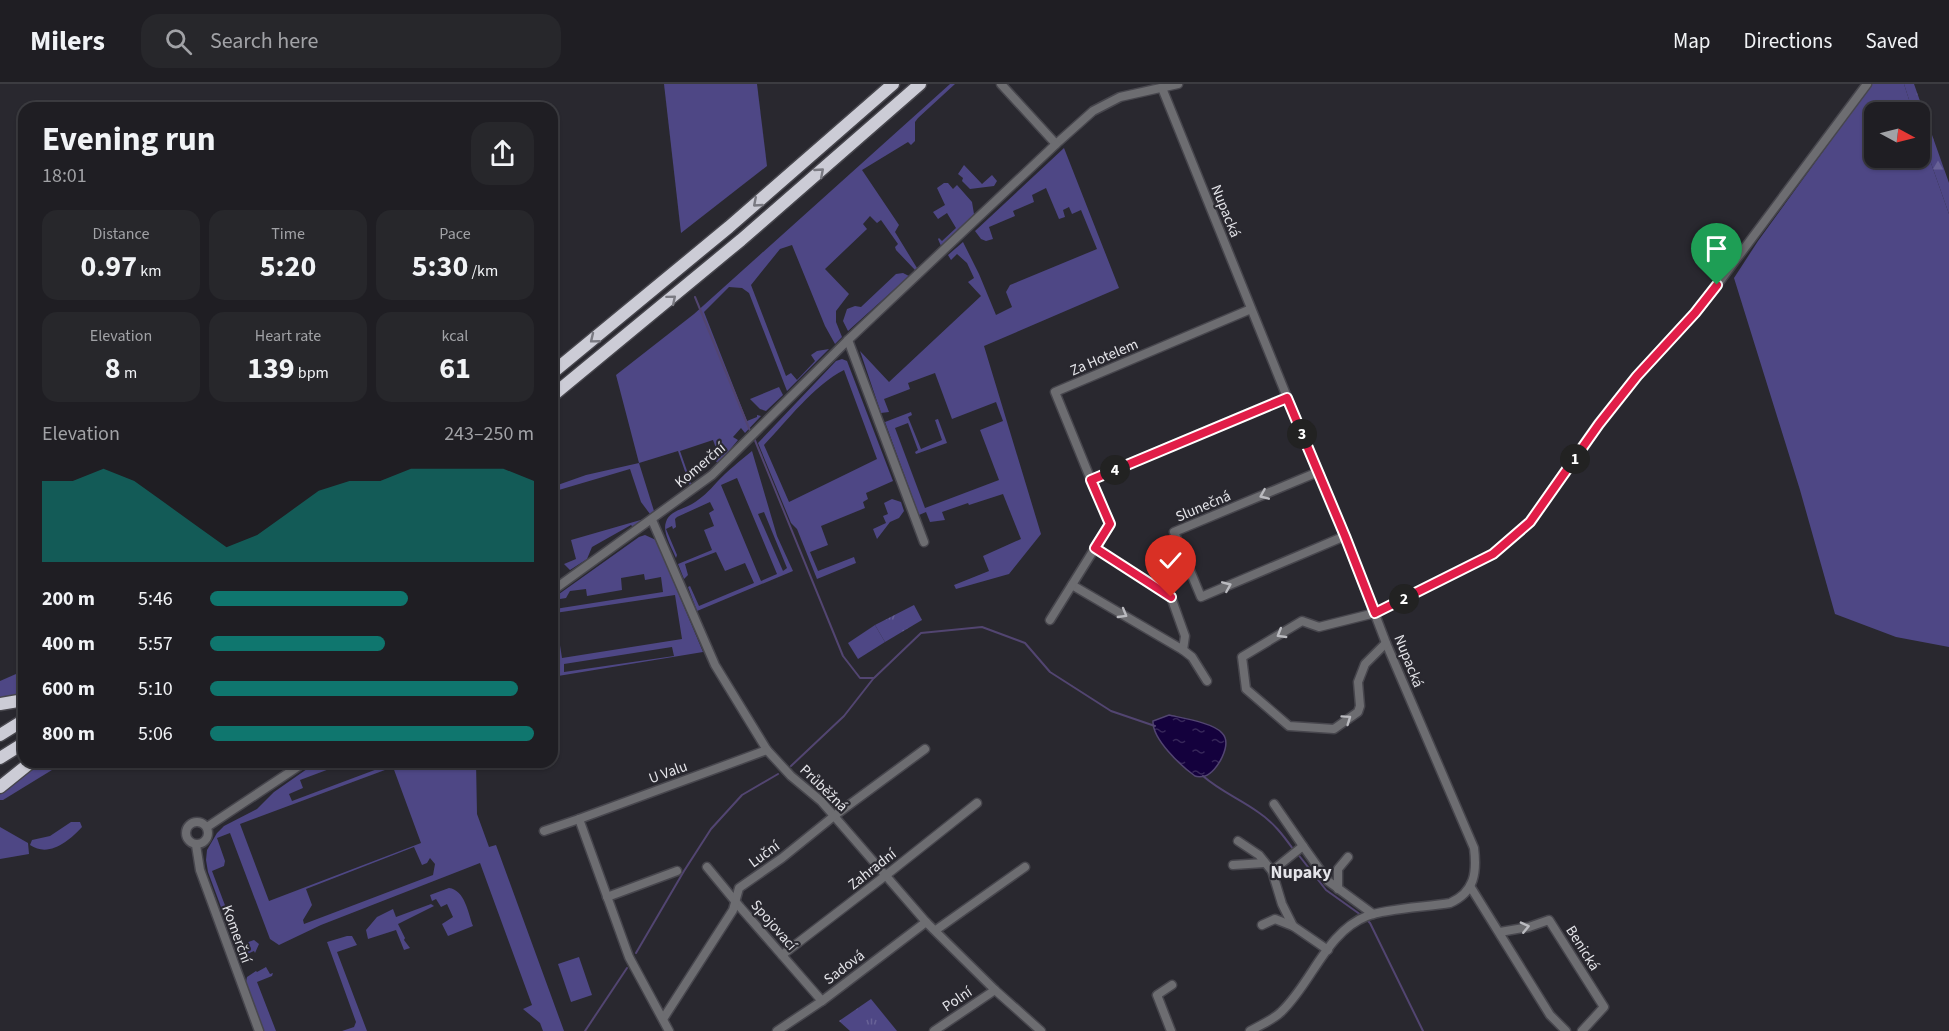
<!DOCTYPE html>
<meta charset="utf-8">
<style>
:root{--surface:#1f1e23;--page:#27272b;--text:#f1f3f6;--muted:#a1a2a6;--line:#3c3c41;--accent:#0f766e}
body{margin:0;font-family:"Source Sans 3",sans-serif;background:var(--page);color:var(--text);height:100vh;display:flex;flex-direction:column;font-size:22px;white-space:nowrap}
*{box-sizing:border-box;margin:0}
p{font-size:20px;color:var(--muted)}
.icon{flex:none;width:33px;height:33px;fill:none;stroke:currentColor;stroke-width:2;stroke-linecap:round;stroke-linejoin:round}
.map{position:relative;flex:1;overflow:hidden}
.details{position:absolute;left:18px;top:18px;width:540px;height:666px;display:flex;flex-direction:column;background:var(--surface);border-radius:18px;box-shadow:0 2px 4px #0004,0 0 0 2px var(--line)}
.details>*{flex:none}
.needle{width:39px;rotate:97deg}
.controls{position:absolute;left:1864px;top:18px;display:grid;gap:12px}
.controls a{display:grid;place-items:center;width:66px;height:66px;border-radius:12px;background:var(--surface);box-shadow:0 2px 4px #0004,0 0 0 2px var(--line);font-size:30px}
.pin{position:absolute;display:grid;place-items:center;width:51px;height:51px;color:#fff;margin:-62px -26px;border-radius:50% 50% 50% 0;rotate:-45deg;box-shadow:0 0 6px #0007}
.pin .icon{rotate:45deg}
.km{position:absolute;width:30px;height:30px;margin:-15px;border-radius:50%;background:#222;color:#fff;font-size:16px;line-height:30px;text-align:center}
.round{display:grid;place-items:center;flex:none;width:63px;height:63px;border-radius:18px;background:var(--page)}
.overview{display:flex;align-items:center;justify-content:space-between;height:102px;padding:0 24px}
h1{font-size:33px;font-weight:700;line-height:45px}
.metrics{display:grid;grid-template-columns:repeat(3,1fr);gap:9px;height:102px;padding:6px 24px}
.metrics div{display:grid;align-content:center;border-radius:15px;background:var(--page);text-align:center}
.metrics b{font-size:30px;font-weight:700}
.metrics small{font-size:16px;font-weight:400}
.metrics p{font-size:16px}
.chart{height:168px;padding:12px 24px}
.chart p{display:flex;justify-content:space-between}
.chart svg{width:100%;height:108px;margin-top:6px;fill:var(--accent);opacity:.7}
ul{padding:0 24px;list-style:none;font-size:20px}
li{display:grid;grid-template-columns:96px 72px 1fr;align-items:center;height:45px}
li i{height:15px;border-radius:8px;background:var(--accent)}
header{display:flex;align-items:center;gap:36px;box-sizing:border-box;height:84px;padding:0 30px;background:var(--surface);border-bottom:2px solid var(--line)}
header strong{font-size:28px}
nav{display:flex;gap:33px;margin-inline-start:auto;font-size:21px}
.search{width:420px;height:54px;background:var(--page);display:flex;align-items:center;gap:15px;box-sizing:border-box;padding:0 21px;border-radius:18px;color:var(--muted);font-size:22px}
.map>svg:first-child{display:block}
.green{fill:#4e4785;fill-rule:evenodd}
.forest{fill:url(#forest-firs)}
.park{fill:url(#park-tufts)}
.water{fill:url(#water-ripples);stroke:#524571;stroke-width:1.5}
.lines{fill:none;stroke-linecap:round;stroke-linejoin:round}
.stream{stroke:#524571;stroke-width:2}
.minor-casing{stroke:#47464d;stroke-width:11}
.highway-casing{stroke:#47464d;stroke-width:15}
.minor{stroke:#6d6d71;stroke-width:8}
.highway{stroke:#ccccd6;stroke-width:12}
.oneway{stroke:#7a7a82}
.oneway2{stroke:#bababf}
.route-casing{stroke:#fff;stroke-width:12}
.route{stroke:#e11d48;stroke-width:8}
.labels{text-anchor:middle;stroke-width:4.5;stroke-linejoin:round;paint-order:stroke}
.street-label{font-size:15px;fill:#e4e4e9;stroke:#29282f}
.quarter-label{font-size:18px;font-weight:bold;fill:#e4e4e9;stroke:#29282f}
</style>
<header>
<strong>Milers</strong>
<div class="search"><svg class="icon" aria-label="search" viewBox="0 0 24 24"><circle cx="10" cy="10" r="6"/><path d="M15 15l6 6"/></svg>Search here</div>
<nav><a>Map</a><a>Directions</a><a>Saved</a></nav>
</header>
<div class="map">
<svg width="1949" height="947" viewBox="0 0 1949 947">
<defs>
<pattern id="forest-firs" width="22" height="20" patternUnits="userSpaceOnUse" patternTransform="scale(1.5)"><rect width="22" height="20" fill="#4e4785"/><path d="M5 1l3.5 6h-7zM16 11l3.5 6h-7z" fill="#676196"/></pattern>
<pattern id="park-tufts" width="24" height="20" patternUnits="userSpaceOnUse" patternTransform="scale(1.5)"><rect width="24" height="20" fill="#4e4785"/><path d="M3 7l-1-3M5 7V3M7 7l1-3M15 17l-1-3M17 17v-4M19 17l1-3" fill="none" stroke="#676196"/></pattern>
<pattern id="water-ripples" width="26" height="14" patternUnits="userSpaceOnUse" patternTransform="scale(1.5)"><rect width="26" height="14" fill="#14013d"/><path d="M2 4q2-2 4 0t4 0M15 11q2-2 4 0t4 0" fill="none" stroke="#362659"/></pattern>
</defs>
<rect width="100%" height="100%" fill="#29282f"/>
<g class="green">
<polygon points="664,0 757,0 767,82 681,149"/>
<polygon points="950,0 955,0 918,34 915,38 915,57 911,61 908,58 862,86 899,141 895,148 917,184 915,186 896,166 895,163 898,160 881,136 877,139 870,132 863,140 867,145 825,185 849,210 836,227 836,238 842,253 835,260 825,242 792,161 780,165 751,201 786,292 791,289 797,296 815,277 811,271 817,267 829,265 787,307 749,209 742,204 729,203 704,228 747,337 757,333 757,331 761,332 745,349 741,344 733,353 738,356 718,380 714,374 719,372 713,356 680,367 692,401 690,402 678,367 639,379 654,427 650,430 641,418 630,385 552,408 552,403 586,391 639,379 616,291 694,230"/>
<polygon points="1872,0 1904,0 1913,28 1875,28 1875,74 1920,74 1920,48 1949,130 1949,563 1896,553 1835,530 1800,406 1734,194 1758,157"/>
<polygon points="1064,64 1119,204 984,262 1041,450 1009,490 956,505 954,501 989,487 983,472 1021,455 1003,410 969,421 968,419 942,428 945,436 930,438 926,428 919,431 885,338 911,328 912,331 908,333 921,365 942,356 935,336 938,335 947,359 916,370 915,368 918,366 908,339 895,344 925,424 999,396 980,346 1003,337 996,318 952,335 935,289 908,299 910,305 884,315 889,328 881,329 860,267 889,298 981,212 968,198 974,194 967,179 957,170 951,176 948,171 963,158 979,190 996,231 1012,223 1006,208 1010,201 1097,165 1081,126 1072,130 1069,123 1063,126 1065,133 1059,135 1046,104 1032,111 1034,118 1013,127 1015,132 989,143 993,155 986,157 981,155 975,147"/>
<polygon points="964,81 982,100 992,91 997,97 994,102 970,105 962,97 963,94 958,90"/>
<polygon points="944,99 948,99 953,105 957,101 972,118 974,130 941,162 938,155 939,154 942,157 956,144 947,129 938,135 933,128 945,121 937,104"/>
<polygon points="903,189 909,192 848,247 843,237 847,225 855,222 861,223 896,190"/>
<path d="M 842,275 L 847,277 L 893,397 L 866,409 L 868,415 L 863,418 L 865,424 L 821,442 L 828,461 L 810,468 L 818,487 L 854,473 L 856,479 L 817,495 L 797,445 L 791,439 L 758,359 L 836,277 ZM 844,286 L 877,375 L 789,418 L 764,361 C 787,337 814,301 844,286 Z"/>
<polygon points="779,303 783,311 766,327 760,325 750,315"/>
<path d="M 752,367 L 777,452 L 793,487 L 697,527 L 688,503 L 690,502 L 699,522 L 754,499 L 745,479 L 725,487 L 716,468 L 685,480 L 688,491 L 684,495 L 678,480 L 712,466 L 704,446 L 714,442 L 709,429 L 714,426 L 710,418 L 677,433 L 675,435 L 676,443 L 673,445 L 672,442 L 666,445 L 677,471 L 676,474 C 672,464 662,448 666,438 C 669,427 684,425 692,420 C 702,414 709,407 717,398 C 727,387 740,377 752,367 ZM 737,394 L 777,490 L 761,497 L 721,401 ZM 764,428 L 787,484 L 783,487 L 758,430 Z"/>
<polygon points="892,415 901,418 904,427 899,434 890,438 877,455 873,445 886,439 883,432 888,430 884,419"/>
<polygon points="644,435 633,443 631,441 592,463 587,475 570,486 564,480 576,475 571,456"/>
<path d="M 645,451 L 656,456 L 703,568 L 552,593 L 552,515 L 639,453 ZM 644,490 L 645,496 L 661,493 L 663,508 L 555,525 L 554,516 L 566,514 L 570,507 L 586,505 L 587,512 L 622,506 L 621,494 ZM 675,511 L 682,555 L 562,574 L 555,529 ZM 672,563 L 674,572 L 564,588 L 564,580 Z"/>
<polygon points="875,541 885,558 858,575 848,559"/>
<polygon points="16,590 24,590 24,609 0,614 0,597"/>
<polygon points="46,678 65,678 3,716 0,716 0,708 14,697"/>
<path d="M 317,678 L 348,678 L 300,696 L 303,704 L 289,710 L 292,717 L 388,681 L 388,678 L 476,678 L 477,730 L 489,763 L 496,761 L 564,947 L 543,947 L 540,939 L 523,925 L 532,921 L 480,779 L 321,841 L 279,861 L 270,855 L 230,749 L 217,754 L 225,777 L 224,782 L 212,787 L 240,861 L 254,856 L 259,860 L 255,869 L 254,867 L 245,871 L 241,868 L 234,858 L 208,788 L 206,776 L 207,766 L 217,749 L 224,742 L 257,725 L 274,708 ZM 393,683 L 421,759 L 269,817 L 240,740 ZM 414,763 L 422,781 L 427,779 L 430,774 L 435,780 L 433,791 L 304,840 L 303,836 L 312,821 L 306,805 Z"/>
<path d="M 71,738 L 80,738 L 82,743 C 69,757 49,774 30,761 L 32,756 L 50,752 Z"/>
<polygon points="0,743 28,759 29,770 0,775"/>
<path d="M 449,804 C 465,806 468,829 473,842 L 448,852 L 442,840 L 453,833 L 447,820 L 441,823 L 436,815 L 432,817 L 430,811 Z"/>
<polygon points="431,820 434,822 398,840 405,854 404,856 410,864 404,866 396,846 368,855 366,846 377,833 393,825 396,833"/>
<polygon points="347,852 352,852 357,861 337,868 367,947 342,947 354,943 356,938 327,858"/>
<polygon points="579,873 592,911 571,918 558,880"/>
<polygon points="266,883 270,890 273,889 272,892 257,898 276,947 264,947 246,898 247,893 256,887 257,888"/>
</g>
<polygon class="forest" points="1904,0 1914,0 1949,99 1949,130 1920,48 1920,28 1913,28"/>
<g class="park">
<polygon points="914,521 922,536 885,558 875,541"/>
<polygon points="871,915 897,947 850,947 839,937"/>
</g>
<path class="water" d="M 1169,631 C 1182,634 1214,639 1222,649 C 1233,660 1217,688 1205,692 C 1202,693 1197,693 1195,692 C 1181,682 1152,655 1153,637 Z"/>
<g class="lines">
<g class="stream">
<polyline points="695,213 751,349"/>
<polyline points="754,354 843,572 860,594 874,594 921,549 982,543 1025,559 1050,588 1111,627 1155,642"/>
<polyline points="791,682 844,632 873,595"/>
<path d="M 1203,692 C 1220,707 1240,715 1258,728 C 1273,738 1283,751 1293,765"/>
<polyline points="1297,769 1326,806 1361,831"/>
<polyline points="1366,835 1370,839 1423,947"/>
<polyline points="636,869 684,787 711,745 742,711 778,690"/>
<polyline points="585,947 627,884"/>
</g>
<g class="minor-casing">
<g id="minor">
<polyline points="1001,0 1056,60 1093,27 1120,13 1178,0"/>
<path d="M 1162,4 L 1287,313 L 1345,452 L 1386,559 L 1474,764 C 1477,788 1475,808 1450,819 C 1427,823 1388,824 1367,832 C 1326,848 1312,899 1281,928 C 1273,936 1260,941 1250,947"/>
<polyline points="848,256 924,458"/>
<polyline points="1318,388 1174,448 1201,513 1345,452"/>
<polyline points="1091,396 1055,308 1251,225"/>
<polyline points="652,436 715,581 767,666 791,692 821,717 926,838 995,906 1041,947"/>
<polyline points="1095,464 1171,513 1185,552 1183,566"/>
<polyline points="1072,501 1183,566 1192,573 1207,597"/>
<polyline points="552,507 712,391 848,256 1056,60"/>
<polyline points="1050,536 1110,440 1091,396 1287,313"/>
<polyline points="1386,559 1365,580 1358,598 1360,622 1358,628 1334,645 1289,642 1246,605 1242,573 1302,537 1319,543 1375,529 1493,470 1530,438 1598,340 1637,292 1695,229 1717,201 1867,0"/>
<polyline points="1274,720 1303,762"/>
<circle cx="197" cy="749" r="11"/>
<polyline points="207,743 305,678"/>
<polyline points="544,747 579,735"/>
<polyline points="1238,757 1259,771 1272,787 1282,820 1293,842"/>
<polyline points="196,761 200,786 259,947"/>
<polyline points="1233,781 1264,779"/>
<polyline points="707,783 740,823 822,917"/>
<polyline points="1272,787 1303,762 1328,797 1373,830"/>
<polyline points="1470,802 1550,931 1566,947"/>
<polyline points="1338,805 1338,785 1348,773"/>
<polyline points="607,813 677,787"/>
<polyline points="1262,841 1275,835 1293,842 1328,866"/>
<polyline points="936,846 1025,783"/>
<polyline points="1500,848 1529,843 1549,836 1604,923 1582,947"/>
<polyline points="782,871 885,792 977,719"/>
<polyline points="663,935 733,826 739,804 782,774 834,732 925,665"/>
<polyline points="669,947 629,873 579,735 767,666"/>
<polyline points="777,947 822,917 926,838"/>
<polyline points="934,947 995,906"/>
<polyline points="1171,947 1157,911 1172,901"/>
</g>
</g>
<g class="highway-casing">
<g id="highway">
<polyline points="552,289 729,143 893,0"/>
<polyline points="552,312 741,156 920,0"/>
<polyline points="0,620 24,616"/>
<polyline points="0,651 24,636"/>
<polyline points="0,674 24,659"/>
<polyline points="0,703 31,678"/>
</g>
</g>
<use href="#minor" class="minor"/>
<use href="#highway" class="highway"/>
</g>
<defs><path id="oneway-chevron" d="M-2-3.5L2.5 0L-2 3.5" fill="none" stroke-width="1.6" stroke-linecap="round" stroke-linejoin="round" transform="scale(1.5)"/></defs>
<g class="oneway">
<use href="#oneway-chevron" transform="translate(820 88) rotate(-41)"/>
<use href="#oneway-chevron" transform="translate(757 119) rotate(139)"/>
<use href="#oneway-chevron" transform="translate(672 215) rotate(-40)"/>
<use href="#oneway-chevron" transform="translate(594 255) rotate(141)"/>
</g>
<g class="oneway2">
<use href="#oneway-chevron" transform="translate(1264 411) rotate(157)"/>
<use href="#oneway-chevron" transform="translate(1227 502) rotate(-23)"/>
<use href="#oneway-chevron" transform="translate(1123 530) rotate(30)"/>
<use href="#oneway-chevron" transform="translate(1281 550) rotate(149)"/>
<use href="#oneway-chevron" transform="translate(1347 635) rotate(-35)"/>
<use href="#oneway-chevron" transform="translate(1525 843) rotate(-13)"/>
</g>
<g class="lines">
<g class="route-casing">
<polyline id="route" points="1171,513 1095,464 1110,440 1091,396 1287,314 1345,452 1375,529 1493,470 1530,438 1599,340 1637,292 1695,229 1717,201"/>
</g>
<use href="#route" class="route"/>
</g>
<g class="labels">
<g class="street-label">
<text transform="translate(1226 127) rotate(68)" y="5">Nupacká</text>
<text transform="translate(1104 273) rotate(-23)" y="5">Za Hotelem</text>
<text transform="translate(700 381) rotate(-40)" y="5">Komerční</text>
<text transform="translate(1203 422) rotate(-23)" y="5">Slunečná</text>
<text transform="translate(1409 577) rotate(68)" y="5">Nupacká</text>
<text transform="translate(668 688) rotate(-20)" y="5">U Valu</text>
<text transform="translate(824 704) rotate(44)" y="5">Průběžná</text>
<text transform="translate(764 770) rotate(-36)" y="5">Luční</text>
<text transform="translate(872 785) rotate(-38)" y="5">Zahradní</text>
<text transform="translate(774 841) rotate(49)" y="5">Spojovací</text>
<text transform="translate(237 850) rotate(70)" y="5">Komerční</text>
<text transform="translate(1583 864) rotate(58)" y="5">Benická</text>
<text transform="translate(844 883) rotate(-37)" y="5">Sadová</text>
<text transform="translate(957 915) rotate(-34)" y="5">Polní</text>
</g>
<g class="quarter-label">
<text x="1301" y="794">Nupaky</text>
</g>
</g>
</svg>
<div class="controls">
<a><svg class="needle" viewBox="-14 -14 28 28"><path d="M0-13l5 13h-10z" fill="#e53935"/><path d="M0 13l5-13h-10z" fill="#a1a2a6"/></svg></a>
</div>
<div class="pin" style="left:1717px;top:201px;background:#1e9e55"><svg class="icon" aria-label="arrive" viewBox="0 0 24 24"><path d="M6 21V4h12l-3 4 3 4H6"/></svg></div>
<div class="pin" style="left:1171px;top:513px;background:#d93025"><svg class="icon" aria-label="check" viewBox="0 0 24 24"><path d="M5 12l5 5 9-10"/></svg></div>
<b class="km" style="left:1575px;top:375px">1</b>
<b class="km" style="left:1404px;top:515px">2</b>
<b class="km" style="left:1302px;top:350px">3</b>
<b class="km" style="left:1115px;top:386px">4</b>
<section class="details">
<div class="overview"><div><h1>Evening run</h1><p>18:01</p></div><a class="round"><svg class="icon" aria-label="share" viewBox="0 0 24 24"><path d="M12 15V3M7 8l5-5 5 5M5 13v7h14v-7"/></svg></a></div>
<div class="metrics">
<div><p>Distance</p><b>0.97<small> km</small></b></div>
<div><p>Time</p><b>5:20</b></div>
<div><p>Pace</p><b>5:30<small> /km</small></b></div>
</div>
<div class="metrics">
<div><p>Elevation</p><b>8<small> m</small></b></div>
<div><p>Heart rate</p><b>139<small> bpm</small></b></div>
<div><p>kcal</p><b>61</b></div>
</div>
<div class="chart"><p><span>Elevation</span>243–250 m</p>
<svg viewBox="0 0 160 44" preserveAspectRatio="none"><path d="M0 44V11L10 11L20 6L30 11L40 20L50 29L60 38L70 33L80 24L90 15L100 11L110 11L120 6L130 6L140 6L150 6L160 11V44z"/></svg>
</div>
<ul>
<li><b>200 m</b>5:46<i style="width:61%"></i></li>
<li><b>400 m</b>5:57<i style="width:54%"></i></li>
<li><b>600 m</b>5:10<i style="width:95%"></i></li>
<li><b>800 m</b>5:06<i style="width:100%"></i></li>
</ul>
</section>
</div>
